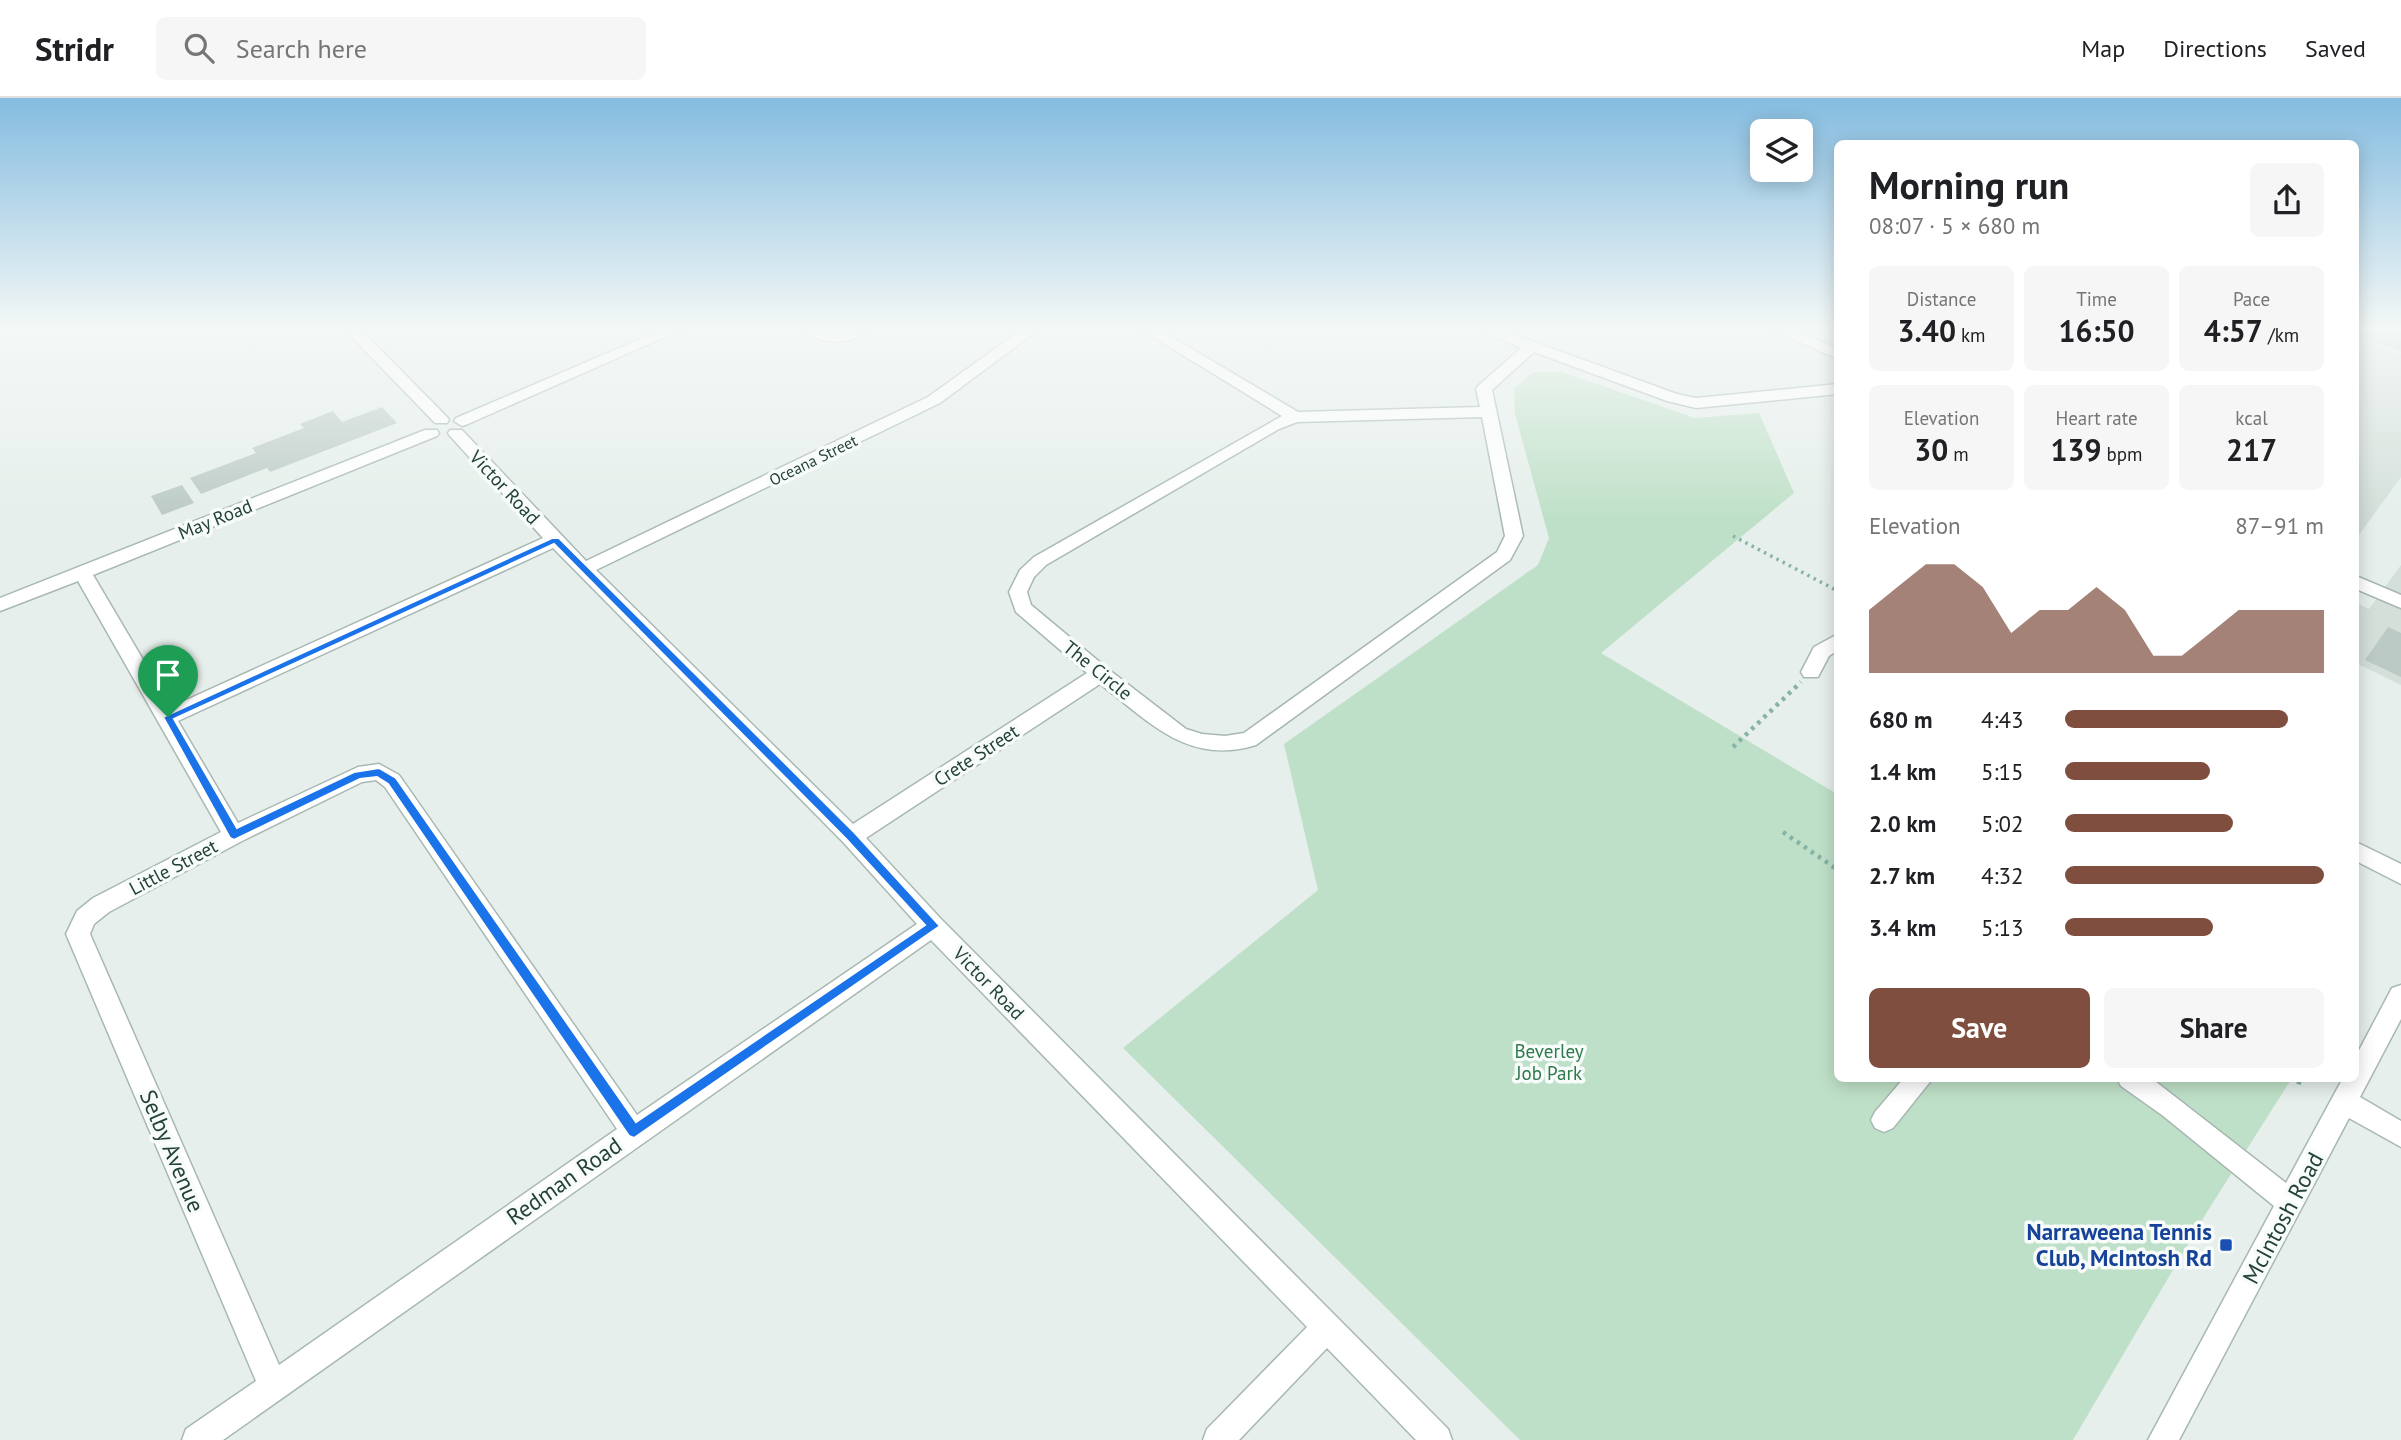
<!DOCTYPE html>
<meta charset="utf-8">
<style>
:root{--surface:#fff;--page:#f6f6f6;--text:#202124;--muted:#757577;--line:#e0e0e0;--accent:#7f4e3f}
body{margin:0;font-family:"PT Sans",sans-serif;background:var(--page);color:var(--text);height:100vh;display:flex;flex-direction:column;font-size:26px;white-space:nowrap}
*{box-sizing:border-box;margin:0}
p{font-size:23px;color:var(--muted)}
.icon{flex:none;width:38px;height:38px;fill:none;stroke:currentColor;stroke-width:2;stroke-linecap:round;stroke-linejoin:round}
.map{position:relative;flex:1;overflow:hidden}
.side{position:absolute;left:1834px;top:42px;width:525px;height:942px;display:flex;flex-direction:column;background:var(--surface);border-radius:10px;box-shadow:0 4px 18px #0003}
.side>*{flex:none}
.tools{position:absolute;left:1750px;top:21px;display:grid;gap:14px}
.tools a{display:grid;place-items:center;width:63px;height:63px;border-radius:10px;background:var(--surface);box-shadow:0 4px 18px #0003;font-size:35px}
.pin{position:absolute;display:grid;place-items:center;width:60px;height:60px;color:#fff;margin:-72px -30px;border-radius:50% 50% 50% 0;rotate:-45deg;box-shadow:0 0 7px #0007}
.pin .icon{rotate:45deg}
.round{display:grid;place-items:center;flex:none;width:74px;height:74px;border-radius:10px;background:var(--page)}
.head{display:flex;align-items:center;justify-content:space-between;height:119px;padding:0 35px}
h1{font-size:38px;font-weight:800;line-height:52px}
.metrics{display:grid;grid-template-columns:repeat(3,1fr);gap:10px;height:119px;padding:7px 35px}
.metrics div{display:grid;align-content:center;border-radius:10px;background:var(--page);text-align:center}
.metrics b{font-size:30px;font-weight:800}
.metrics small{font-size:19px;font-weight:400}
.metrics p{font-size:19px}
.chart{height:196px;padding:14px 35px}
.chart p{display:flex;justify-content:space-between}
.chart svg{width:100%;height:126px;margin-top:7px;fill:var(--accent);opacity:.7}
.action{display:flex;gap:14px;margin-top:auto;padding:14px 35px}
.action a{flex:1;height:80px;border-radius:10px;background:var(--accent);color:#fff;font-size:28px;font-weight:800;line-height:80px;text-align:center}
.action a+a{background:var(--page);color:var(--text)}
ul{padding:0 35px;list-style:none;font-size:23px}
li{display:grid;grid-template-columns:112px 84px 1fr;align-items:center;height:52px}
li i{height:18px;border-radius:9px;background:var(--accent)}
header{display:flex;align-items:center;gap:42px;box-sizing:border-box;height:98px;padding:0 35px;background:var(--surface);border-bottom:2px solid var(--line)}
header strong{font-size:33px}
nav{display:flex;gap:38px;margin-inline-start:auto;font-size:24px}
.search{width:490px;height:63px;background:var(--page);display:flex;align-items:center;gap:18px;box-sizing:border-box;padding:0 24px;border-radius:10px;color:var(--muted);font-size:26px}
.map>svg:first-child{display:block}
.built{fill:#d4dfda}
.green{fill:#bfe0c8}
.building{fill:#bbcac4}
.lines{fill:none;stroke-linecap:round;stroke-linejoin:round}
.minor-casing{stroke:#a8b8b2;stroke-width:3}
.path-far2{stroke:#86b3a5;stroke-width:3.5;stroke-dasharray:2.5 4.5;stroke-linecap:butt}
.path-far1{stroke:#86b3a5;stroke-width:4.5;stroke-dasharray:3.5 5;stroke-linecap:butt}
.path{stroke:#86b3a5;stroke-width:5;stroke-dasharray:4.5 7;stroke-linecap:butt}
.minor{fill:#fff;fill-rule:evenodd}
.route{fill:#1a73e8;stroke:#fff;stroke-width:2;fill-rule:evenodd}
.transit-dot{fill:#1a4fb4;stroke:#f7fbf9;stroke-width:2.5}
.labels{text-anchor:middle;stroke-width:7;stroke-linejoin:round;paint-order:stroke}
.far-street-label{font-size:16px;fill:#24423a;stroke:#f7fbf9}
.street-label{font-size:19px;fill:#24423a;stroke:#f7fbf9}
.park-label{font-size:19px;fill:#2d7a4b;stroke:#f7fbf9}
.near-street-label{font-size:23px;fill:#24423a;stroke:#f7fbf9}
.near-transit-label{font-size:23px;font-weight:bold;fill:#164399;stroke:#f7fbf9;text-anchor:end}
</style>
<header>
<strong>Stridr</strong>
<div class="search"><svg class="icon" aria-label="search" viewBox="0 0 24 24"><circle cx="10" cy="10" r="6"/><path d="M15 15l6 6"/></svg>Search here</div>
<nav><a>Map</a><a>Directions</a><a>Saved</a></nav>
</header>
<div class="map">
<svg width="2401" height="1342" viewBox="0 0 2401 1342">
<rect width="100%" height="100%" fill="#e6efeb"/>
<g class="built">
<polygon points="2356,239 2401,256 2401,379 2356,441"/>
<polygon points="2401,467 2401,587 2356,565 2356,505 2369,511"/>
</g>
<polygon class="green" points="1533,274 1562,274 1695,320 1759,315 1794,395 1601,555 1837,696 1838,980 2292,980 2207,1114 2073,1342 1520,1342 1123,950 1318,792 1284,646 1538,467 1549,440 1515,316 1514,291"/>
<g class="building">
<polygon points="2356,232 2401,232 2401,254 2356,237"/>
<polygon points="382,309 397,325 270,374 267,370 201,396 190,380 256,355 252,350 304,330 300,326 333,313 342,324"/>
<polygon points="182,387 194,405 162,417 151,398"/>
<polygon points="2388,529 2401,535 2401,579 2365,562"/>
</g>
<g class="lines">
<g class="minor-casing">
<g id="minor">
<polygon points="345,232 361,232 447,319 449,322 447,325 435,325"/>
<polygon points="661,232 681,232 468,326 462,328 454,323 456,320"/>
<path d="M 805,232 L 836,235 L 867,232 C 852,247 820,248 805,232 Z"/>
<path d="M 1021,232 L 1038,232 L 940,305 L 596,472 L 853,726 L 1087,575 L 1016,514 L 1009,494 L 1020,472 L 1034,459 L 1282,318 L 1142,232 L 1160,232 L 1298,314 L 1480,309 L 1476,291 L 1478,288 L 1521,250 L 1480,232 L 1501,232 L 1677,296 L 1696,300 L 1838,286 L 1838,296 L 1696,310 L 1667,303 L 1534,254 L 1492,292 L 1523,438 L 1510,462 L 1256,647 C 1188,668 1150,624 1100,586 L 866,740 L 941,821 L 1448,1331 L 1452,1342 L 1416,1342 L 1327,1250 L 1239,1342 L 1203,1342 L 1207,1331 L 1307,1229 L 931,842 L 223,1342 L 182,1342 L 186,1331 L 256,1283 L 66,836 L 77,813 L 93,800 L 221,734 L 78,483 L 0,513 L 0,500 L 425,332 L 437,332 L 439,335 L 437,338 L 93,477 L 171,609 L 543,440 L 450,338 L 448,335 L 450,332 L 462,332 L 586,463 L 928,299 ZM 1482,319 L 1505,438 L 1497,454 L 1244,635 L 1225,638 L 1202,636 L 1186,631 L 1108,571 L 1031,507 L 1027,494 L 1034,479 L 1046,467 L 1279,331 L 1297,324 ZM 553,450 L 843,744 L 917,826 L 637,1017 L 399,677 L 379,666 L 358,669 L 238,725 L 178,623 ZM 376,682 L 385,689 L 617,1031 L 279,1267 L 90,836 L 94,826 L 109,814 L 242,743 L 362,684 Z"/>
<polygon points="1773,232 1793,232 1838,251 1838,261"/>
<polygon points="2356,478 2401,497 2401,510 2356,491"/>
<polygon points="1838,536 1838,552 1829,558 1818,579 1804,579 1801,574 1814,549"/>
<polygon points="2356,744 2401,766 2401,786 2356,763"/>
<polygon points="2401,887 2401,921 2360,999 2401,1023 2401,1049 2349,1020 2179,1342 2148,1342 2274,1108 2162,1017 2121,988 2117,980 2151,980 2286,1085 2343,980 2356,980 2356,958 2392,890"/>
<polygon points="1904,980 1933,980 1893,1030 1884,1034 1875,1030 1871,1022 1875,1014"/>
</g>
</g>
<polyline class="path-far2" points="1733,438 1838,493"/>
<g class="path-far1">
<polyline points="1733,649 1801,584"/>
<polyline points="1783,734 1838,772"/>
</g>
<polyline class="path" points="2286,980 2303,985"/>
<use href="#minor" class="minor"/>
</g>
<linearGradient id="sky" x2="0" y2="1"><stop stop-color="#84bce0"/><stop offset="0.55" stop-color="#f4f8f6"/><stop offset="1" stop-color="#f4f8f6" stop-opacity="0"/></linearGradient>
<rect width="2401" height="420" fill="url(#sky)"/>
<path class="route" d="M 552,440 L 559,440 L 855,735 L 940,828 L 634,1040 L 629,1038 L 388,686 L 377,679 L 360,681 L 234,742 L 230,740 L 163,619 ZM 554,446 L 846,741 L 925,827 L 636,1024 L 396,680 L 379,670 L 354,674 L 237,730 L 174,621 Z"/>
<rect class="transit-dot" x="2219" y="1140" width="14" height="14" rx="3.5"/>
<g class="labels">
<g class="far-street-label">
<text transform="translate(813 362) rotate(-26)" y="6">Oceana Street</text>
</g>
<g class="street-label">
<text transform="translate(505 389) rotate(47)" y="7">Victor Road</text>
<text transform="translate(215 421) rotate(-22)" y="7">May Road</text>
<text transform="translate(1098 572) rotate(39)" y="7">The Circle</text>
<text transform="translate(976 657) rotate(-33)" y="7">Crete Street</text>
<text transform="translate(173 769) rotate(-28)" y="7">Little Street</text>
<text transform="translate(989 885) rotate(46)" y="7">Victor Road</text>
</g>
<g class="park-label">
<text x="1549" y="960">Beverley<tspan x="1549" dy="22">Job Park</tspan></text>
</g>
<g class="near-street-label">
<text transform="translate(172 1053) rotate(67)" y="8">Selby Avenue</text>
<text transform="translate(564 1083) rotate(-35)" y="8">Redman Road</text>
<text transform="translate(2283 1120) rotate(-62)" y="8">McIntosh Road</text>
</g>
<g class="near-transit-label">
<text x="2212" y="1142">Narraweena Tennis<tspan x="2212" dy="26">Club, McIntosh Rd</tspan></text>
</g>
</g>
</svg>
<div class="tools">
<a><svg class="icon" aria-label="layers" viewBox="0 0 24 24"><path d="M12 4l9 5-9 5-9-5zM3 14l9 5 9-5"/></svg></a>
</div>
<div class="pin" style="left:168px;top:619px;background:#1e9e55"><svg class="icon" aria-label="arrive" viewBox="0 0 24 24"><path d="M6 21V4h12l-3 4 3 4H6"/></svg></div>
<section class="side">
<div class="head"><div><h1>Morning run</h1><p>08:07 · 5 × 680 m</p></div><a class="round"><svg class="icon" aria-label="share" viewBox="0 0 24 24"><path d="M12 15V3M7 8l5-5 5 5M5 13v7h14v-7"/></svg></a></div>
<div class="metrics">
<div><p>Distance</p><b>3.40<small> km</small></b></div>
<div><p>Time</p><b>16:50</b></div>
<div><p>Pace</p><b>4:57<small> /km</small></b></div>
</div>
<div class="metrics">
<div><p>Elevation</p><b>30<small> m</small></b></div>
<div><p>Heart rate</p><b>139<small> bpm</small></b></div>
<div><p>kcal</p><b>217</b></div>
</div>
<div class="chart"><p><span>Elevation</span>87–91 m</p>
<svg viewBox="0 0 160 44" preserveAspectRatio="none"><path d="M0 44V22L10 14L20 6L30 6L40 14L50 30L60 22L70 22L80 14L90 22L100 38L110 38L120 30L130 22L140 22L150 22L160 22V44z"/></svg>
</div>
<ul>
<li><b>680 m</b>4:43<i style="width:86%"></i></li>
<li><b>1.4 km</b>5:15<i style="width:56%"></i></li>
<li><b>2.0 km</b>5:02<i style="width:65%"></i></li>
<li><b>2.7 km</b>4:32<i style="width:100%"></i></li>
<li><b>3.4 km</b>5:13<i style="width:57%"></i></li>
</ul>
<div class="action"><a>Save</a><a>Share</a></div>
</section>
</div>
